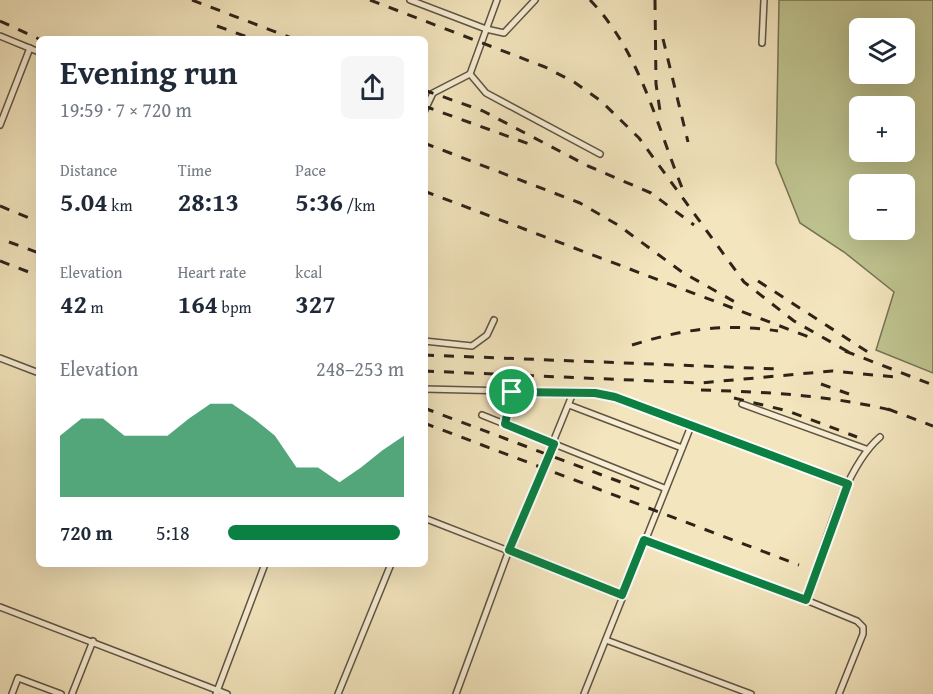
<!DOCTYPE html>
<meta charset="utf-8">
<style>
:root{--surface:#fff;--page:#f6f6f7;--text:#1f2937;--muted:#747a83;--accent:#0b8043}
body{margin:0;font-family:"Gentium Book Plus",serif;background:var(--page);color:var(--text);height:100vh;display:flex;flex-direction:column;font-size:22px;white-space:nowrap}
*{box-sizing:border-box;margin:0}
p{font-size:20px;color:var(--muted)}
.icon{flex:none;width:33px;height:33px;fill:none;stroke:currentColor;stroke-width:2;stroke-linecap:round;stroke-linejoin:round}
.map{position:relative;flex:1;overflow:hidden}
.sheet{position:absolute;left:36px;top:36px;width:392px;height:531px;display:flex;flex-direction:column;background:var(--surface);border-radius:9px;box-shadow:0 6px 24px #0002}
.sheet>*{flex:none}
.buttons{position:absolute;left:849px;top:18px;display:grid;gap:12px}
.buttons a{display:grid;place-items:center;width:66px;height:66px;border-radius:9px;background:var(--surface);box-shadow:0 6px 24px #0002;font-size:30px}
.pin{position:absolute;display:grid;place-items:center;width:51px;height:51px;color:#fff;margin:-26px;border:3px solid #fff;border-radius:50%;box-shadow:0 2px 6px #0007}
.round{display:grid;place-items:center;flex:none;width:63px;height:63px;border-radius:9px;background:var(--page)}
.summary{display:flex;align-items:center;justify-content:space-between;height:102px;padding:0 24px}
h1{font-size:33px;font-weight:800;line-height:45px}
.metrics{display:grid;grid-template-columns:repeat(3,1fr);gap:9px;height:102px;padding:6px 24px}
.metrics div{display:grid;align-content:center}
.metrics b{font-size:26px;font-weight:800}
.metrics small{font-size:16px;font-weight:400}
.metrics p{font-size:16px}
.chart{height:168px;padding:12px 24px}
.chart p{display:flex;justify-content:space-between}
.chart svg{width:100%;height:108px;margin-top:6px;fill:var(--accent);opacity:.7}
ul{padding:0 24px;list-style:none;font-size:20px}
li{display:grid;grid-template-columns:96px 72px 1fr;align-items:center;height:45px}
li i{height:15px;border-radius:8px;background:var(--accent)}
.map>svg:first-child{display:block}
.green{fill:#bec38f;stroke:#767354;stroke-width:1.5;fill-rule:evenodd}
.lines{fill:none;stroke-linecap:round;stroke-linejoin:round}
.lane-casing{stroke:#5f5442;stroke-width:8}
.lane{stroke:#f7eed5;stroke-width:5}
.rail{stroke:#2e2319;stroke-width:3;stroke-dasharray:10 10;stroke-linecap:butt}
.route-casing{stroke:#fff;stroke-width:12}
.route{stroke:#0b8043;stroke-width:8}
</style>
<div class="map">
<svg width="933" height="694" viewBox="0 0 933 694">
<rect width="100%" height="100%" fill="#f3e5be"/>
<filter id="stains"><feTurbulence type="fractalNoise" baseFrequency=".00333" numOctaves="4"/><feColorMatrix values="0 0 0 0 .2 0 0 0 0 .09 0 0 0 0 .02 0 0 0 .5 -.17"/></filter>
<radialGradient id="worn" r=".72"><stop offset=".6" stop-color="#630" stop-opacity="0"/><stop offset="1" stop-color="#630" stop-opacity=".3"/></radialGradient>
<path class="green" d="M 779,0 L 933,0 L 933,373 L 876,350 L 894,292 L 844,252 L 800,223 L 776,163 ZM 904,28 L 904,74 L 860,74 L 860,28 ZM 904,106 L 904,152 L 860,152 L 860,106 ZM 860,184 L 904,184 L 904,230 L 860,230 Z"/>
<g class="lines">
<g class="lane-casing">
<g id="lane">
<polyline points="410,0 486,29 504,33 535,0"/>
<polyline points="0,36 39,52"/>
<polyline points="762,43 764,0"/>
<polyline points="470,74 486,93 600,154"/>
<polyline points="424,112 433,93 470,74 497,0"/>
<polyline points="0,125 30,48"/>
<polyline points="424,341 472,346 487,335 494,320"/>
<polyline points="0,358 39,373"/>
<polyline points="424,389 595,393 615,397 848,484"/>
<polyline points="742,404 866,449"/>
<polyline points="569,405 682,448"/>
<polyline points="482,415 664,488"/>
<polyline points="505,424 512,392"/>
<polyline points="424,518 622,595"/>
<polyline points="644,540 806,600"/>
<polyline points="0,607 227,694"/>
<polyline points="606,640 751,694"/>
<polyline points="12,694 18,678 61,694"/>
<polyline points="72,694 93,641"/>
<polyline points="216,694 265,564"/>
<polyline points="338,694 391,564"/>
<polyline points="456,694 509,550 573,393"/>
<polyline points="584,694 691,426"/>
<path d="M 839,694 L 863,634 L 863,627 L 857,621 L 806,600 C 823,552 842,470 880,437"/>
</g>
</g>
<use href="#lane" class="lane"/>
<g class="rail">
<polyline points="192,0 294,39"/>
<polyline points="370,0 545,67 574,82 601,101 639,138 744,282 794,321 852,354"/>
<path d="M 590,0 C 642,54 657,128 685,195"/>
<polyline points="655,0 656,84 660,111"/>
<polyline points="0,21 39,39"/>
<polyline points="217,26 253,39"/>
<polyline points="663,39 688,142"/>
<polyline points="424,90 483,111 588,166 651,193 694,225"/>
<polyline points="424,106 532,145"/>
<polyline points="424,143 580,203 618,225 682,272 735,302"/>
<polyline points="424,191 809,337"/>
<polyline points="0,206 39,222"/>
<polyline points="9,242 39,253"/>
<polyline points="0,261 39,276"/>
<polyline points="758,281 874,356"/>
<path d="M 632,345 C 684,329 724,323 778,331"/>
<polyline points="845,351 933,385"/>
<polyline points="424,355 778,369"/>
<polyline points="424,371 700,383 832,371 895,377"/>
<polyline points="821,384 849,394"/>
<path d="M 701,390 C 767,392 830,395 894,411"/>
<polyline points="734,398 788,411 857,437"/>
<polyline points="424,408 647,492"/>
<polyline points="888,409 933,426"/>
<polyline points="424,423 799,565"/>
</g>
</g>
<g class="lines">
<g class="route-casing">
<polygon id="route" points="512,392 595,393 615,397 848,484 806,600 644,540 622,595 509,550 554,444 505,424"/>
</g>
<use href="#route" class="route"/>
</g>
<rect width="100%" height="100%" filter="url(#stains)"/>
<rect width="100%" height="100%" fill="url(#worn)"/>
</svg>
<div class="buttons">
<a><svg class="icon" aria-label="layers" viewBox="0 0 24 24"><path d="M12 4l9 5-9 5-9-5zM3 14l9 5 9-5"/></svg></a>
<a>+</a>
<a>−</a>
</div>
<div class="pin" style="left:512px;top:392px;background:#1e9e55"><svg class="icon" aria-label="arrive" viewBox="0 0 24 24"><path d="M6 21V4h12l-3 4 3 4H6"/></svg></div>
<section class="sheet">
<div class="summary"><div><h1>Evening run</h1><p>19:59 · 7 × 720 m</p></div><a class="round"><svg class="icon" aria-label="share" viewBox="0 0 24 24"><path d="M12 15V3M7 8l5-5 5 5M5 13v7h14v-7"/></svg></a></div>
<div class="metrics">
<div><p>Distance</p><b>5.04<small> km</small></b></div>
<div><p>Time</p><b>28:13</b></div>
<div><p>Pace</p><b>5:36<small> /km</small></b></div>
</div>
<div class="metrics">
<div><p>Elevation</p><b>42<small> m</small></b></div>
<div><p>Heart rate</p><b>164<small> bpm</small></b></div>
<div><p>kcal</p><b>327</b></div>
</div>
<div class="chart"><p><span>Elevation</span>248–253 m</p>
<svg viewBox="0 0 160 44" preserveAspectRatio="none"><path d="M0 44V19L10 12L20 12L30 19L40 19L50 19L60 12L70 6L80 6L90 12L100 19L110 32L120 32L130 38L140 32L150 25L160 19V44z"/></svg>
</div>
<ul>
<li><b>720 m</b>5:18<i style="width:98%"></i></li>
</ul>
</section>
</div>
